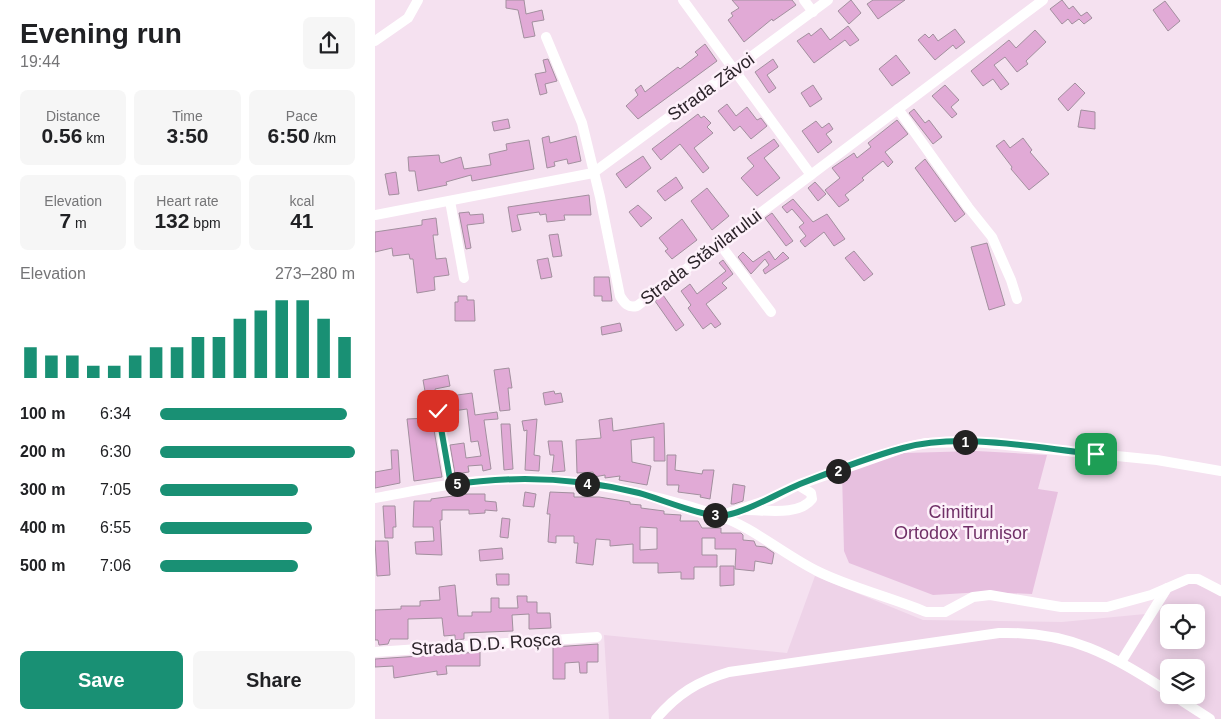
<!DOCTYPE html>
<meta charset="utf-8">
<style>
:root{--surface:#fff;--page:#f6f6f6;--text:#202124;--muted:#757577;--accent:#199074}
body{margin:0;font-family:Helvetica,sans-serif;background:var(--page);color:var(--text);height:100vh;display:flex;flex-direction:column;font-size:19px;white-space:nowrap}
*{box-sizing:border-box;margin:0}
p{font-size:16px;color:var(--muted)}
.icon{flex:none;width:28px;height:28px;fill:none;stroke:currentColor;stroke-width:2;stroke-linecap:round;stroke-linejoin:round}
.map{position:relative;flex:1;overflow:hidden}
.panel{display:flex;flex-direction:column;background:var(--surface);width:375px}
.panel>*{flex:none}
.tools{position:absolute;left:785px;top:604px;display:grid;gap:10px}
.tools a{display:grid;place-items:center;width:45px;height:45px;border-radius:8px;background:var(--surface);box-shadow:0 2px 12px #0003;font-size:25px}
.pin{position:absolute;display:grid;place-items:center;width:42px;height:42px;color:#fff;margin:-21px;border-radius:10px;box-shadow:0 2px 8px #0006}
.km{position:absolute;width:25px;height:25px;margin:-12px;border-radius:50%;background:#222;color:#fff;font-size:14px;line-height:25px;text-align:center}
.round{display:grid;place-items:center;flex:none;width:52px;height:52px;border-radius:8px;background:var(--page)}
.overview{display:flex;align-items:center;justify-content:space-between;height:85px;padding:0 20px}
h1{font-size:28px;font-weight:600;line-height:38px}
.metrics{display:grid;grid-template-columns:repeat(3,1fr);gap:8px;height:85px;padding:5px 20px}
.metrics div{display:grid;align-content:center;border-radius:8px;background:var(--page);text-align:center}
.metrics b{font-size:21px;font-weight:600}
.metrics small{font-size:14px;font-weight:400}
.metrics p{font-size:14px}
.chart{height:140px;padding:10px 20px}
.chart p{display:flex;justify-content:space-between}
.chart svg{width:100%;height:90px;margin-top:5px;stroke:var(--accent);stroke-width:6}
.cta{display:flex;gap:10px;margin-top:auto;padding:10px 20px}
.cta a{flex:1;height:58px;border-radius:8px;background:var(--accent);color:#fff;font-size:20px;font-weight:600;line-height:58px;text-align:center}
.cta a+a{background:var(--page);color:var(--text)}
ul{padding:0 20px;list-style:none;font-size:16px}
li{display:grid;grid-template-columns:80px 60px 1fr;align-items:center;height:38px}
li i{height:12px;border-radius:6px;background:var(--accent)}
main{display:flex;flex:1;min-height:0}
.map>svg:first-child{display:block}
.built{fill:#eed3e8;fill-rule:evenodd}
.green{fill:#e7c0df}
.building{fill:#e1aad6;stroke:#a28f9e;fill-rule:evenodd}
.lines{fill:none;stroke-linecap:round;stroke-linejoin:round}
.minor{stroke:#fff;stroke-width:10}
.route-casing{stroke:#fff;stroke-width:10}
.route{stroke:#199074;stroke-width:6}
.labels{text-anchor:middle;stroke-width:5;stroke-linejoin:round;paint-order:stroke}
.street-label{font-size:18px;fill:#2c242a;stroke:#fdf1fa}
.park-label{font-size:18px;fill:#702f67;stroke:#fdf1fa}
</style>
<main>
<section class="panel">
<div class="overview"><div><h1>Evening run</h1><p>19:44</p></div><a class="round"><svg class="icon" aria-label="share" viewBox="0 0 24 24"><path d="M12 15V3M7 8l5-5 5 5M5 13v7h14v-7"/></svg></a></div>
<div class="metrics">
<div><p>Distance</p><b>0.56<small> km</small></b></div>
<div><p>Time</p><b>3:50</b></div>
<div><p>Pace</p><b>6:50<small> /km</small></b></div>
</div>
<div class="metrics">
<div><p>Elevation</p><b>7<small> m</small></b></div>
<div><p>Heart rate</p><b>132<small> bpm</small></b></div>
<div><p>kcal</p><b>41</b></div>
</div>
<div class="chart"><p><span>Elevation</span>273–280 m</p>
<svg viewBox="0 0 160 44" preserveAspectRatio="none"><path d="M5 44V29M15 44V33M25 44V33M35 44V38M45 44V38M55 44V33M65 44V29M75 44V29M85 44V24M95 44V24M105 44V15M115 44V11M125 44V6M135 44V6M145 44V15M155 44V24"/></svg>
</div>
<ul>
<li><b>100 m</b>6:34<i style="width:96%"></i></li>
<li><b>200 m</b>6:30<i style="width:100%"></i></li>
<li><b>300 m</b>7:05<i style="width:71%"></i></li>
<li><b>400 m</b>6:55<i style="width:78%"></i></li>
<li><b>500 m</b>7:06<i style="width:71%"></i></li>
</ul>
<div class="cta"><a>Save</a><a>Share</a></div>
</section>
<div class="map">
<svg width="846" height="719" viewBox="0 0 846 719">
<rect width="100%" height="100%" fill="#f5e1f0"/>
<path class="built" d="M 440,576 L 548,620 L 687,622 L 770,614 L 777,618 L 799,587 L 817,583 L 834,589 L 846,597 L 846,719 L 234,719 L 229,635 L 412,653 ZM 794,612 L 821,612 L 821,640 L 794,640 ZM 794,668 L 821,668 L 821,695 L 794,695 Z"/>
<polygon class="green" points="601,451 672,455 663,489 683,492 657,594 608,592 558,595 474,563 469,551 467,473 529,453"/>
<g class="building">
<polygon points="131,0 149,0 151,14 167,10 169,20 157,22 160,36 149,38 143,10 131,8"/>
<polygon points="357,0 417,0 421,5 398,21 397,19 369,42 353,20 358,16 356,13 364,8"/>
<polygon points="476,0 486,13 474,24 463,11"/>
<polygon points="498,0 530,0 503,19 492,4"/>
<polygon points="687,0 694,9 698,6 706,16 712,12 717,18 709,24 704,19 697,24 693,19 687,24 675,9"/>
<polygon points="790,1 805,21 793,31 778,10"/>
<polygon points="473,26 484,40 475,46 470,40 439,63 422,41 434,33 436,36 446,28 455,40"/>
<polygon points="580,29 590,42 581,49 578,45 560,60 543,40 550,34 554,38 558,34 563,41"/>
<polygon points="660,30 671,42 651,61 653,64 642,72 630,57 619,65 634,84 626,90 618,79 608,86 596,71 634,40 641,48"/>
<polygon points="330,44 342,61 263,119 251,106 263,95 260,90 266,85 270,92 303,67 305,69 323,55 320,52"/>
<polygon points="521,55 535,73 517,86 504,69"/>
<polygon points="173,59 182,81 170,84 172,93 165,95 160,74 171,72 168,60"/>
<polygon points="398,59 403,67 392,75 401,88 394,93 380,72"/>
<polygon points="700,83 710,93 693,111 683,99"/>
<polygon points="438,85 447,99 435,107 426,93"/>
<polygon points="570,85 584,100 576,107 582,114 577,118 557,96"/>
<polygon points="352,104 361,116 372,107 382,120 386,118 392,126 376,139 365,126 359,131 343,111"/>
<polygon points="539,109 550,123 554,120 567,137 558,144 534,113"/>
<polygon points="706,110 720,112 720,129 703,127"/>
<polygon points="323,114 326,118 329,116 336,123 332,127 338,133 319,148 334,168 328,173 305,144 286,160 277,149"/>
<polygon points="133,119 135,128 119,131 117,122"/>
<polygon points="522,120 533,134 510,152 518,162 513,167 508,161 493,173 487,178 489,180 470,195 474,200 464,207 450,190 465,178 457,168 479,153 482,158 496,147 493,143"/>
<polygon points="441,121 447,128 454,123 458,129 451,134 457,142 443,153 427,131"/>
<polygon points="174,136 175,143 201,136 206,161 193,164 192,159 179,162 180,166 172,168 167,138"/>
<polygon points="648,138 657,150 655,152 674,174 654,190 636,169 637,167 621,146 629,140 635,148"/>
<polygon points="399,139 404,146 389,158 405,178 382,196 366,178 379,166 372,158"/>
<polygon points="154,140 159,169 97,181 96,175 71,182 72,185 43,191 40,171 34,171 33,157 64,155 65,162 67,163 86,157 89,169 116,165 114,154 132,150 131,144"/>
<polygon points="268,156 276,168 251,188 241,174"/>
<polygon points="550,159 590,214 580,222 540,168"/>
<polygon points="21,172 24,194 14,195 10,174"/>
<polygon points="301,177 308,188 290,201 282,191"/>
<polygon points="440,182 451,194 443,201 433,188"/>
<polygon points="332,188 354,216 337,230 316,201"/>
<polygon points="214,195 216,215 189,215 190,220 172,222 171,214 165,215 164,212 142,215 146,230 137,232 133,207"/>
<polygon points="418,199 438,222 452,214 470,239 459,246 449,232 430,247 425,241 431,236 424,227 429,223 417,209 412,213 407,207"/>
<polygon points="263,205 277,218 266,227 254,212"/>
<polygon points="94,212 95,215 108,214 109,223 92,225 96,248 91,249 84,213"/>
<polygon points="397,213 418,241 411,246 390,218"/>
<polygon points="61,218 63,235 58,235 61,259 71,258 74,275 59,277 60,290 42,293 38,259 35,259 34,254 18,256 17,248 0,252 0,232 47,225 47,220"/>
<polygon points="307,219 322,240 297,259 290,251 293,249 284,238"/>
<polygon points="183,234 187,256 178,257 174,235"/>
<polygon points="612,243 630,305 614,310 596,247"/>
<polygon points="394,251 400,260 408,252 414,258 390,274 388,270 394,265 390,259 376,274 363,257 368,252 378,262"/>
<polygon points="479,251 498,274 489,281 470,258"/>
<polygon points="173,258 177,277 166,279 162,260"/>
<polygon points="348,260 358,274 347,283 352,288 331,304 346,324 340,328 336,323 328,329 313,308 316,305 306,291 315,284 322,294 351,271 344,263"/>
<polygon points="219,277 234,277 237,301 227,301 227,296 219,296"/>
<polygon points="288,295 309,325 301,331 280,301"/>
<polygon points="83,296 92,296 92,300 99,300 100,321 80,321 80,302 83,302"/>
<polygon points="245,323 247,331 227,335 226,327"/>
<polygon points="134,368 137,388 133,388 135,410 125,411 119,370"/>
<polygon points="73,375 75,386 60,389 63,404 53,408 48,380"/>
<polygon points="179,391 180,394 186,393 188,402 170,405 168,393"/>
<polygon points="97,393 100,415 122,412 123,419 109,420 116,469 108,471 107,465 93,466 94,472 80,474 75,445 89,443 91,458 106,456 103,441 96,442 92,409 71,412 69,404 76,403 75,396"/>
<polygon points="53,418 54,425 58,424 67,477 39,481 32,419"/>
<polygon points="237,418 238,431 289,423 290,461 279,461 279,437 256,440 257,462 276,466 272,485 244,480 245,476 230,478 230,475 219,477 218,472 202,473 201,440 226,438 224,420"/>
<polygon points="162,419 159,455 165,456 164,471 150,470 152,430 149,431 147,421"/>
<polygon points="126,424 135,424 138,469 129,470"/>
<polygon points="173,441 187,441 190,471 177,472 179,455 175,455"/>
<polygon points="16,450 23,450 25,483 0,488 0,472 17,469"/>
<polygon points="292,455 301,455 300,470 327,474 328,470 339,470 335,499 325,497 326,495 303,492 304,485 292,485"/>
<polygon points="358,484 370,486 368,501 359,504 356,504"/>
<polygon points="150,492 161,494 159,507 148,506"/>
<path d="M 175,492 L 199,493 L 199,497 L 224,497 L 255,502 L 255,504 L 266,505 L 266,508 L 289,511 L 289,514 L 306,515 L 305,521 L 323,521 L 327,528 L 346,528 L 346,533 L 366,533 L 368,535 L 368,540 L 379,541 L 381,546 L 390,547 L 399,553 L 397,564 L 380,561 L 379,571 L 360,569 L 361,549 L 340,549 L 340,538 L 327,538 L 327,555 L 342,555 L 342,567 L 319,567 L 319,579 L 306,579 L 306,572 L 283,573 L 283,563 L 258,563 L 258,544 L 235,546 L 235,540 L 221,539 L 218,565 L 201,563 L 203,543 L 199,543 L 199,536 L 181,536 L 181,543 L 173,542 L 175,514 L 172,514 ZM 265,527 L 282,528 L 282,549 L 265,550 Z"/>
<polygon points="93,494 110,494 110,501 121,502 122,511 110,510 110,513 94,514 94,510 67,510 67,520 65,520 67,555 41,554 40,542 59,541 58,527 38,527 39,501 56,501 56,499"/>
<polygon points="8,506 20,506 21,527 18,527 18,538 10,538"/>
<polygon points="127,518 135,519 133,538 125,537"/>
<polygon points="0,541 13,541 15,575 2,576"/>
<polygon points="127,548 128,559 105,561 104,550"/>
<polygon points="345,566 359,566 359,585 345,586"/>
<polygon points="121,574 134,574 134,585 122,585"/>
<polygon points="80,585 83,616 97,616 97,612 116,612 116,598 124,598 124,608 143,608 142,596 152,596 152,602 162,602 162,613 175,613 176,628 154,629 154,614 137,615 138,631 89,633 89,639 80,640 80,635 69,636 67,618 33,619 33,639 15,639 13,644 4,645 3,640 0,640 0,610 26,609 26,606 45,606 45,601 65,600 64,587"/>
<polygon points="223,644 223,662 212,662 212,673 205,673 204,662 190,663 190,679 178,679 178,647"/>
<polygon points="105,652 105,666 71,666 72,674 62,675 62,671 19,678 18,666 0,667 0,659"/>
</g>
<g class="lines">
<g class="minor">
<polyline points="308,0 436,175"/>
<polyline points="429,0 438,12"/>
<path d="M 171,37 L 207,123 L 225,197 L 245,296 C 250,304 253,308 262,306 L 668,0"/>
<polyline points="0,41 33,18 43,0"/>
<polyline points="523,109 593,207 617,237 636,280 642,299"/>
<polyline points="75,201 89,278"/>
<polyline points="0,215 218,173 453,0"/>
<polyline points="344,243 396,312"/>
<polyline points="63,411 75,485"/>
<path d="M 0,498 C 34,492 70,484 104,481 C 185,473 266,490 342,515 C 378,527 408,554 442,571 C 476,588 516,597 551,612 L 570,612 L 598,597 L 615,595 L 686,607 L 732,607 L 776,595 L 813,579 L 823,579 L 846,591"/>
<path d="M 372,510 C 391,510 424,516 437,499 L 436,493 L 423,485"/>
<polyline points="344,516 396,499 423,485 528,448 551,443 600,442 782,460 846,471"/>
<polyline points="0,652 222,637"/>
<polyline points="746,662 792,588"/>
<polyline points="798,695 835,719"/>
<path d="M 281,719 C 302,694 323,681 354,672 L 624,633 C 696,631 736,655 794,692"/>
</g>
</g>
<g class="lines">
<g class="route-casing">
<path id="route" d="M 63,411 L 76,485 C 138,475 202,478 264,493 C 283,498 326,516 344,516 C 367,515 403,493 425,484 C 458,471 494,457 528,448 C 587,432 661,448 721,454"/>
</g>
<use href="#route" class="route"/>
</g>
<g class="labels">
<g class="street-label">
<text transform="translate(336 87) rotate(-36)" y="6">Strada Zăvoi</text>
<text transform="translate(326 257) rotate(-37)" y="6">Strada Stăvilarului</text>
<text transform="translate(111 644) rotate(-4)" y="6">Strada D.D. Roșca</text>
</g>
<g class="park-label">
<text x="586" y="518">Cimitirul<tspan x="586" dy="21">Ortodox Turnișor</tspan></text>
</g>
</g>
</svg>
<div class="tools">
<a><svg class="icon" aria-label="locate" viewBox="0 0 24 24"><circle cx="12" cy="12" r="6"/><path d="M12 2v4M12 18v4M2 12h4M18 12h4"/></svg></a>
<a><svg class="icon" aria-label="layers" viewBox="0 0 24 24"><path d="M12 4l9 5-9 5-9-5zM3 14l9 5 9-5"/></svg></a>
</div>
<div class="pin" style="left:721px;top:454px;background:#1e9e55"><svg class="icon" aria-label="arrive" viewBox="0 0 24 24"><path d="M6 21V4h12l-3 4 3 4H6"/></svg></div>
<div class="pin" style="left:63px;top:411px;background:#d93025"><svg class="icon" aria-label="check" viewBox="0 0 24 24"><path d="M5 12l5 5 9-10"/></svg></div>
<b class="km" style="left:590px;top:442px">1</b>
<b class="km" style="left:463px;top:471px">2</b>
<b class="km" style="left:340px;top:515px">3</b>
<b class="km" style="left:212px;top:484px">4</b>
<b class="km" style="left:82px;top:484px">5</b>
</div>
</main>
